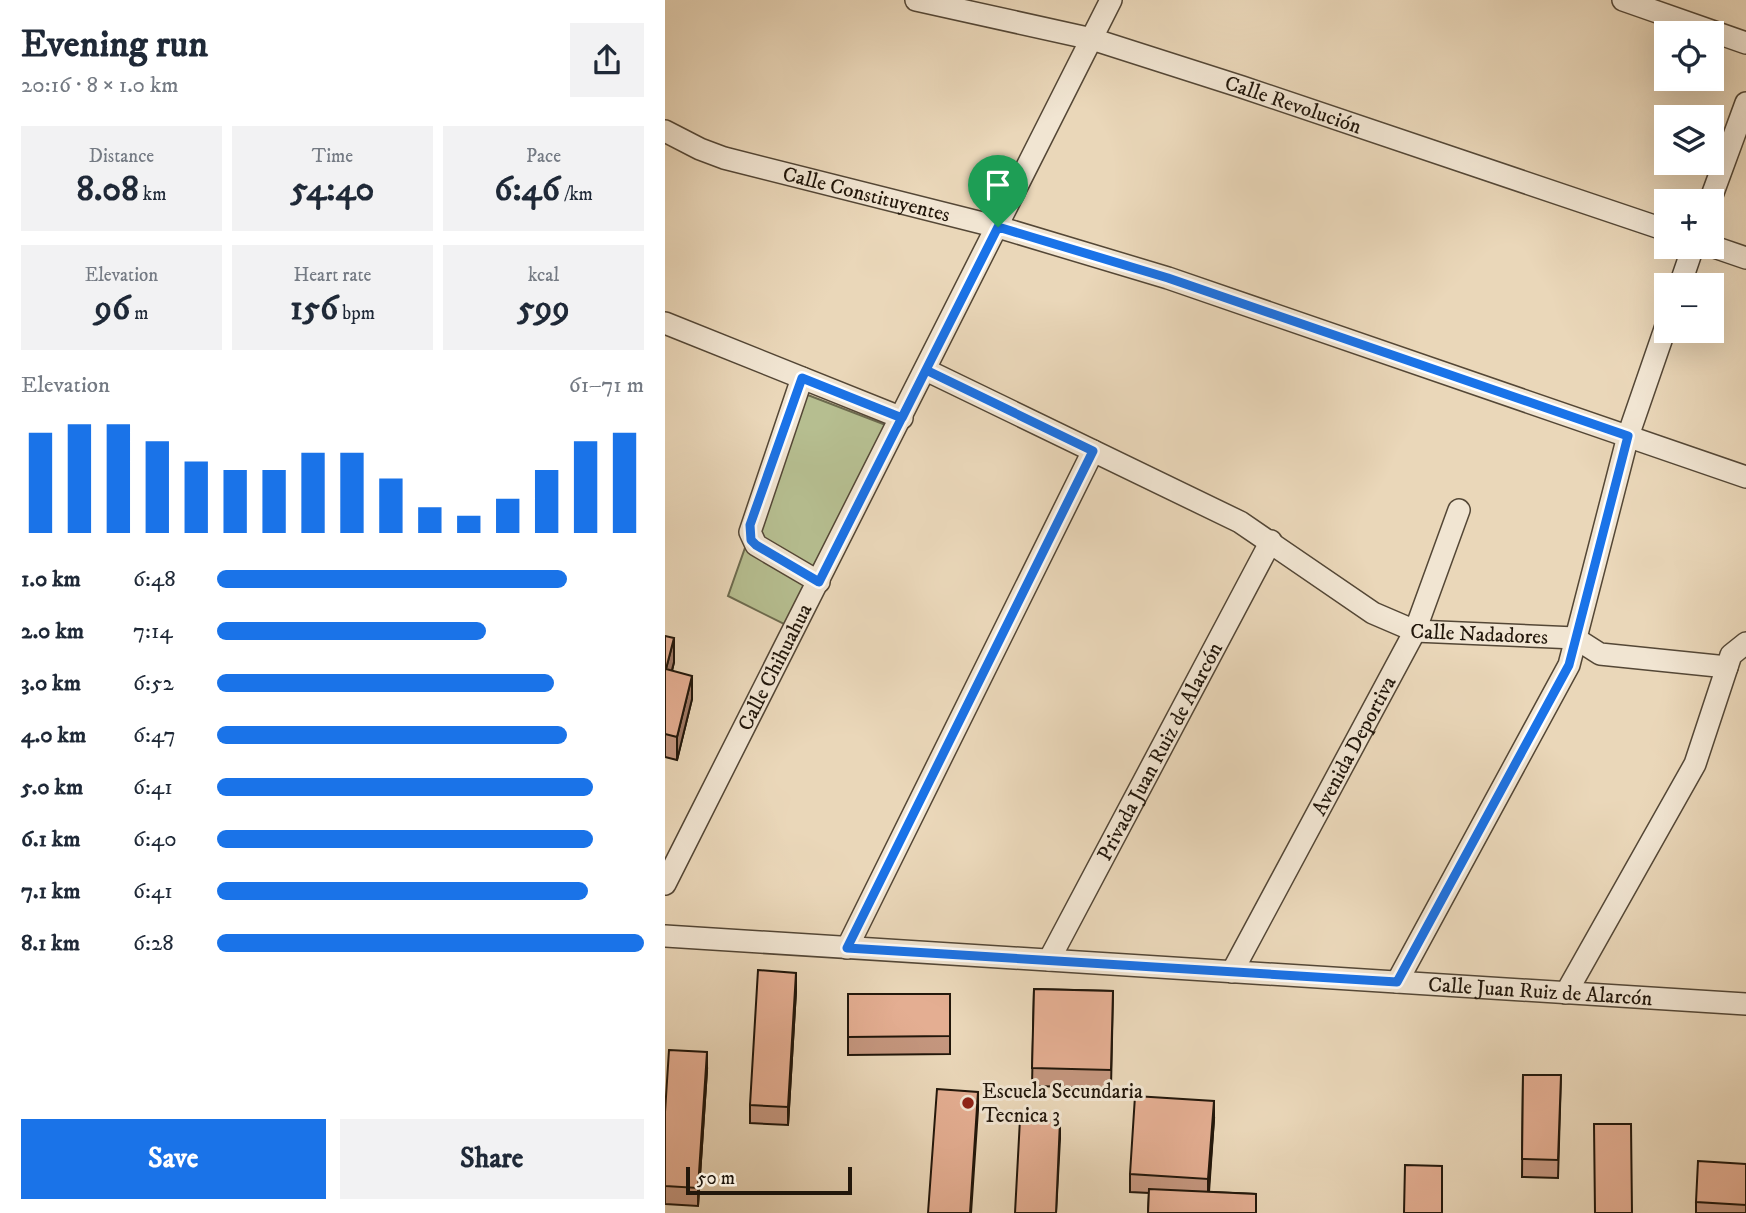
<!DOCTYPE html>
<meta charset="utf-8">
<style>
:root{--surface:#fff;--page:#f2f2f3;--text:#1f2937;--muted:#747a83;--accent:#1a73e8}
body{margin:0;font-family:"IM FELL DW Pica",serif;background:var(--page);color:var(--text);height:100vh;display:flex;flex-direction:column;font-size:26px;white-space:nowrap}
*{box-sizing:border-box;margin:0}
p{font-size:23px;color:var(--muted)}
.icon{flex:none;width:38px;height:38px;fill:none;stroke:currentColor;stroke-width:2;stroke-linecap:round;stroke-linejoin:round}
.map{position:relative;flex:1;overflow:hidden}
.side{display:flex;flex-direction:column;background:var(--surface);width:665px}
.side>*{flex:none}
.fabs{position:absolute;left:989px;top:21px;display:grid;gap:14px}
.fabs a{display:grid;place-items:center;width:70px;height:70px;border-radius:0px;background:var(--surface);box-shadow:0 7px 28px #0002;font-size:35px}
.scale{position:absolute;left:21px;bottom:18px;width:166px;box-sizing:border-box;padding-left:7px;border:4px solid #22170b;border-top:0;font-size:19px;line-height:24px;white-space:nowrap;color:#22170b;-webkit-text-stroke:5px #f1e5d2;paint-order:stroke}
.pin{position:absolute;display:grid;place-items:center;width:60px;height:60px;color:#fff;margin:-72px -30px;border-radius:50% 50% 50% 0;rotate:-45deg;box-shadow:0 0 7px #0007}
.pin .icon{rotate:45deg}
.round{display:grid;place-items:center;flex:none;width:74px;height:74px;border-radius:0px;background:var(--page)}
.overview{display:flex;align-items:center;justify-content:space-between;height:119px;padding:0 21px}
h1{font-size:38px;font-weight:700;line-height:52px}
.metrics{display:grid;grid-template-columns:repeat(3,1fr);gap:10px;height:119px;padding:7px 21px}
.metrics div{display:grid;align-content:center;border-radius:0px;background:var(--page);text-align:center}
.metrics b{font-size:35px;font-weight:700}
.metrics small{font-size:19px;font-weight:400}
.metrics p{font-size:19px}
.chart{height:196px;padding:14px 21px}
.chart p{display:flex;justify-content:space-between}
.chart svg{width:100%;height:126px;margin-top:7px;stroke:var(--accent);stroke-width:6}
.button{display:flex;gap:14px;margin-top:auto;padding:14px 21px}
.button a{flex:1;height:80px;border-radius:0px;background:var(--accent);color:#fff;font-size:28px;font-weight:700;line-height:80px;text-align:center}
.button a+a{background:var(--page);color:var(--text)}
ul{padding:0 21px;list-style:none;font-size:23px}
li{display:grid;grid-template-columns:112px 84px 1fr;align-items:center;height:52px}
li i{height:18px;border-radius:9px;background:var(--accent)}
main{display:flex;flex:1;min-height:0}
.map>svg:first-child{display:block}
.green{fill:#b6be90;stroke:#6c6a4e;stroke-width:2}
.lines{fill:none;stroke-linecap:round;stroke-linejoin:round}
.minor-casing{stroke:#544736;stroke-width:24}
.minor{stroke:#f1e5d2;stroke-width:21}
.wall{fill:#c4967e;stroke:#22170b;stroke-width:2}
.shaded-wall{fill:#a07a66;stroke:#22170b;stroke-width:2}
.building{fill:#e4ae92;stroke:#22170b;stroke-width:2}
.route-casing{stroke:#fff;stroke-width:14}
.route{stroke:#1a73e8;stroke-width:9}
.poi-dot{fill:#8f2418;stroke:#f1e5d2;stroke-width:2.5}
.labels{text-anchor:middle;stroke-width:6;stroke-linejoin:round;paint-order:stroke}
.street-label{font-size:21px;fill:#22170b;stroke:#f1e5d2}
.poi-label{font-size:21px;fill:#22170b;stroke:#f1e5d2;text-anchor:start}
</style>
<main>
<section class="side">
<div class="overview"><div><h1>Evening run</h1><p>20:16 · 8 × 1.0 km</p></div><a class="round"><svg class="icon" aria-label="share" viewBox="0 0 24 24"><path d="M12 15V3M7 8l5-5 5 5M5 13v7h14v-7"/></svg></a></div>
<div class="metrics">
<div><p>Distance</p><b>8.08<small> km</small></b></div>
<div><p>Time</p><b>54:40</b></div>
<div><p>Pace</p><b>6:46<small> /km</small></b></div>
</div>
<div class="metrics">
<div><p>Elevation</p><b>96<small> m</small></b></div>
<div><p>Heart rate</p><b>156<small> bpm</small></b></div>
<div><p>kcal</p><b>599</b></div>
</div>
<div class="chart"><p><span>Elevation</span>61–71 m</p>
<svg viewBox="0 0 160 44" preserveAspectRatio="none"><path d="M5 44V9M15 44V6M25 44V6M35 44V12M45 44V19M55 44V22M65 44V22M75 44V16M85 44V16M95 44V25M105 44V35M115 44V38M125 44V32M135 44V22M145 44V12M155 44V9"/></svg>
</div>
<ul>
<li><b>1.0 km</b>6:48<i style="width:82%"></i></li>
<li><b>2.0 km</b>7:14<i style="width:63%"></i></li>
<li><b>3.0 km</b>6:52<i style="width:79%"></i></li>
<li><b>4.0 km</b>6:47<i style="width:82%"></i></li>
<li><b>5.0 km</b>6:41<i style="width:88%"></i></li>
<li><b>6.1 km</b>6:40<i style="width:88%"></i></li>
<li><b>7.1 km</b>6:41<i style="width:87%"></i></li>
<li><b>8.1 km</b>6:28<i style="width:100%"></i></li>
</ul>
<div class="button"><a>Save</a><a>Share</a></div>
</section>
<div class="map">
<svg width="1081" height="1213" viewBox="0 0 1081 1213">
<rect width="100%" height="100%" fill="#ead7b9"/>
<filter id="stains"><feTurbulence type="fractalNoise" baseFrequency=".00286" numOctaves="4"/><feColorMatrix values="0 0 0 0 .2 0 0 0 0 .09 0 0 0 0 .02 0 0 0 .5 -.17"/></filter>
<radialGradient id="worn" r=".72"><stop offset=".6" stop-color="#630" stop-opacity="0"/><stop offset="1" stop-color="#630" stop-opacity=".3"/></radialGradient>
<polygon class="green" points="135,392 226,427 125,627 63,596"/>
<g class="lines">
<g class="minor-casing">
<g id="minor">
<path id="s1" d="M 251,0 L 427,39 L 577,87 L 1001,230"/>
<polyline points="958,0 1081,43"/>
<path id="s2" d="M 0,131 L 35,149 L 59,158 L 333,227 L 503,278 L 1081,477"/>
<polyline points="1045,201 1081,103"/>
<polyline points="1046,246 1081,258"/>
<polyline points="1015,285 1028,247"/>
<polyline points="0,323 237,418"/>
<path id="s3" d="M 261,370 L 575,522 L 708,613 L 750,631 L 910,638 L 935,654 L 1062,667"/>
<polyline points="137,378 85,532 91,545 154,582"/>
<path id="s4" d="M 0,884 L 446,0"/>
<path id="s5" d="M 0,936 L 1081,1004"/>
<polyline points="182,948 428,451"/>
<path id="s6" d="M 384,960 L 606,541"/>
<path id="s7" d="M 567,972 L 750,631 L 794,510"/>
<polyline points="732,982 904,665 963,436 1001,326"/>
<polyline points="901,993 1030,764 1066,655 1081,643"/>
</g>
</g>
<use href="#minor" class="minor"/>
</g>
<g class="wall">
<polygon points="0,636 9,662 7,671 27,699 12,760 0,757"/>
<polygon points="369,989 448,991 446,1088 367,1086"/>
<polygon points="131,991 123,1125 85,1123 85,1105"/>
<polygon points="183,994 285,994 285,1054 183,1055"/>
<polygon points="42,1070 33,1206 0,1204 0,1112"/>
<polygon points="858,1075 896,1075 893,1178 857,1177"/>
<polygon points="549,1119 544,1192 591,1194 591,1213 483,1213 484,1193 465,1192 465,1174"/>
<polygon points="1081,1164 1081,1213 1031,1213 1031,1202"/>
</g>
<g class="shaded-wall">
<polygon points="9,638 9,662 1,693 1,669"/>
<polygon points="27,676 27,699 12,760 12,737"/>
<polygon points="131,973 131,991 123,1125 123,1107"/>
<polygon points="42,1052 42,1070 33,1206 33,1188"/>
<polygon points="313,1092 313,1110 306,1213 305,1213"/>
<polygon points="549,1101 549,1119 543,1197 543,1179"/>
<polygon points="395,1121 395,1139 391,1213"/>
</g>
<g class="building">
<polygon points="0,636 9,638 1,669 27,676 12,737 0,734"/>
<polygon points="93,970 131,973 123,1107 85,1105"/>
<polygon points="369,989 448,991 446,1070 367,1068"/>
<polygon points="183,994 285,994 285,1036 183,1037"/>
<polygon points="4,1050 42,1052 33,1188 0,1186 0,1112"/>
<polygon points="858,1075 896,1075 893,1160 857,1159"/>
<polygon points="272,1089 313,1092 305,1213 263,1213"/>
<polygon points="470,1096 549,1101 543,1179 465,1174"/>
<polygon points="355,1119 395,1121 391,1213 350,1213"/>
<polygon points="929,1124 966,1124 967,1213 930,1213"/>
<polygon points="1033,1161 1081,1164 1081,1205 1031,1202"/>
<polygon points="740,1165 777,1166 777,1213 739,1213"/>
<polygon points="484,1189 591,1194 591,1213 483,1213"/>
</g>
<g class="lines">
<g class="route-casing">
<path id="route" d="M 333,227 C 273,345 214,464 154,582 L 91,545 L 86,540 L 85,525 L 137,378 L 237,418 L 261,370 L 428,451 L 182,948 L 732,982 L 904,665 L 963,436 L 503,278 L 333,227"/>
</g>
<use href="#route" class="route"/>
</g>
<circle class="poi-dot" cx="303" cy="1103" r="7"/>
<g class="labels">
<g class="street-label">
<text dy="7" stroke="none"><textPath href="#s1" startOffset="392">Calle Revolución</textPath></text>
<text dy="7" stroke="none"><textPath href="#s2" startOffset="212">Calle Constituyentes</textPath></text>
<text dy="7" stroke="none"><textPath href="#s3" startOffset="620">Calle Nadadores</textPath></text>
<text dy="7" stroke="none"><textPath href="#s4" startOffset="243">Calle Chihuahua</textPath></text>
<text dy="7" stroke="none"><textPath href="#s7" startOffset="257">Avenida Deportiva</textPath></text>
<text dy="7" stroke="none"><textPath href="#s6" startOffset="236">Privada Juan Ruiz de Alarcón</textPath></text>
<text dy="7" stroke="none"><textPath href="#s5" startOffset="877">Calle Juan Ruiz de Alarcón</textPath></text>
</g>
<g class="poi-label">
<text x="317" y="1098">Escuela Secundaria<tspan x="317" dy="24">Tecnica 3</tspan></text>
</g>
</g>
<rect width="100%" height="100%" filter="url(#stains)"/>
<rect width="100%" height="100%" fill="url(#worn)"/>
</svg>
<div class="fabs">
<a><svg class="icon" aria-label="locate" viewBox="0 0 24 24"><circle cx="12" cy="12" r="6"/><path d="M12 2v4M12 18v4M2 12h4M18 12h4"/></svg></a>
<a><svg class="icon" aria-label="layers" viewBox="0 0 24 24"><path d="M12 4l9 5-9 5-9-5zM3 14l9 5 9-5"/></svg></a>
<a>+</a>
<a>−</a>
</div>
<div class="scale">50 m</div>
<div class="pin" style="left:333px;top:227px;background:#1e9e55"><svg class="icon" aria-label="arrive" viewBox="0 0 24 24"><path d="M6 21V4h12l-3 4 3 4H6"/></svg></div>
</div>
</main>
